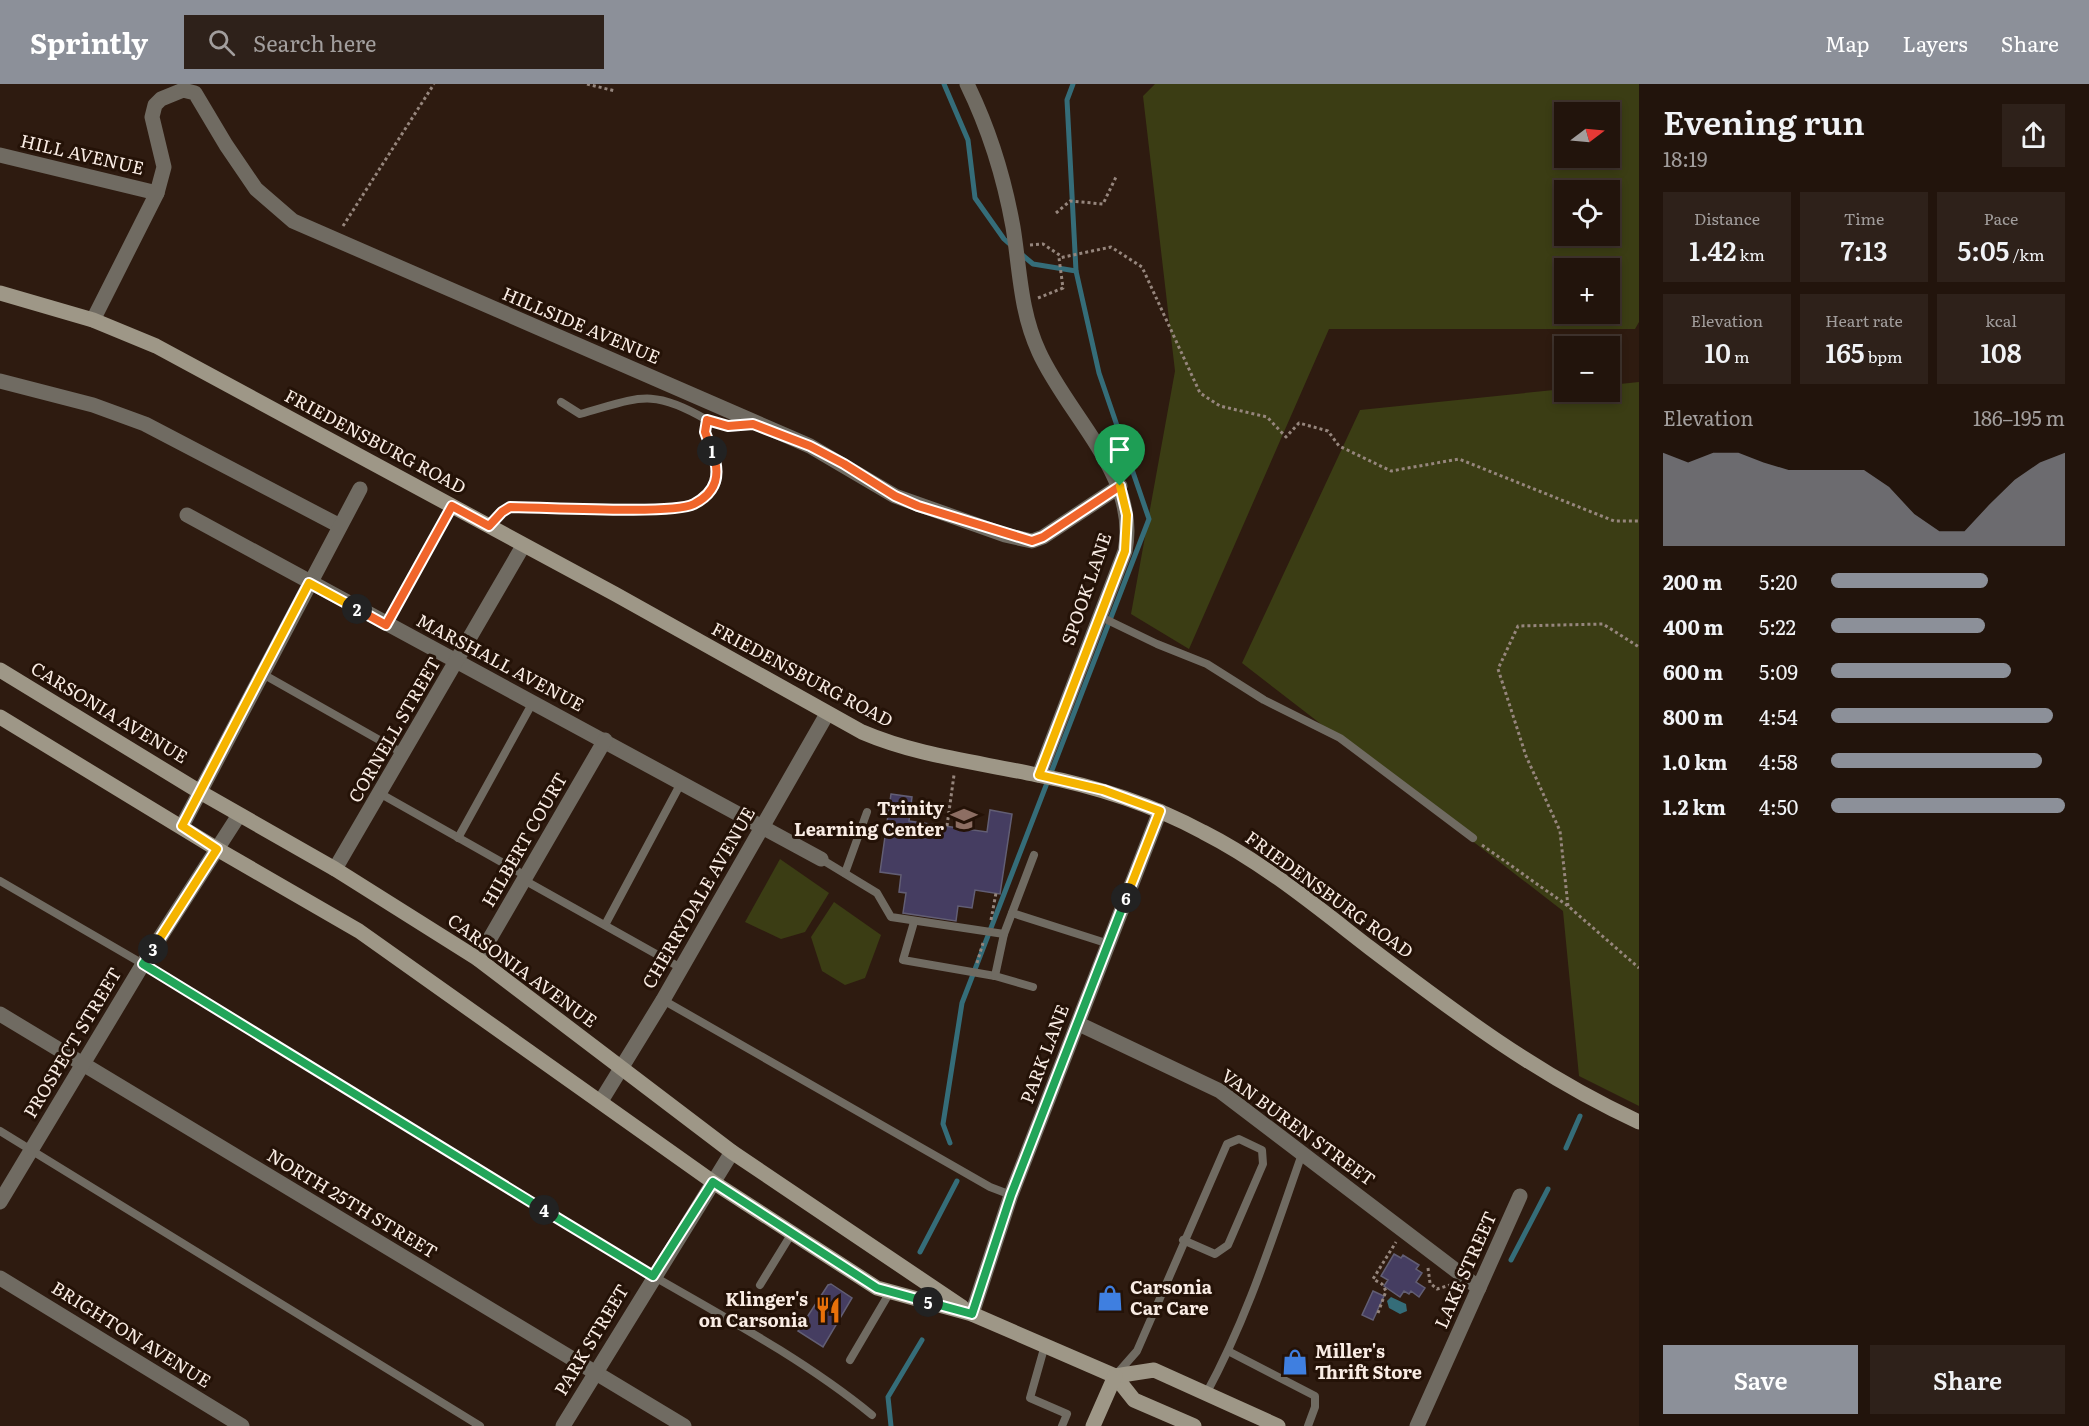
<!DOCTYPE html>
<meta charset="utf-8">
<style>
:root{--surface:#22140c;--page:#2e211a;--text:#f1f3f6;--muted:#a29e9d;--line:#3f332d;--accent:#8c9099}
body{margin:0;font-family:Literata,serif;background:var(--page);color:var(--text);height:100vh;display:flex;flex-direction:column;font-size:22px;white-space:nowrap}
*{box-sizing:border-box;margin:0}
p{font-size:20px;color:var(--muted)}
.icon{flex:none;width:33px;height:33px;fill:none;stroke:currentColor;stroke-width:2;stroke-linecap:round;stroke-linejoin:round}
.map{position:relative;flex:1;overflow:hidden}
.panel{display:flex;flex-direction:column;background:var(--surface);width:450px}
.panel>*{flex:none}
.needle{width:39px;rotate:74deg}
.buttons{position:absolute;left:1554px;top:18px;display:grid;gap:12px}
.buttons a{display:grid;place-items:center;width:66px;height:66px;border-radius:0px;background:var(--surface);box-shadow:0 3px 9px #0003,0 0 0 2px var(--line);font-size:30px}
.pin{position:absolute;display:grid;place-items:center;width:51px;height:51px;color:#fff;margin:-62px -26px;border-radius:50% 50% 50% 0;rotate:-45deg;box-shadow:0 0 6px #0007}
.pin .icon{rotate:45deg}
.km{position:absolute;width:30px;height:30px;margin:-15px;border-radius:50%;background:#222;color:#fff;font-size:16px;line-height:30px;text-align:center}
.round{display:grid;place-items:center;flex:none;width:63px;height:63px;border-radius:0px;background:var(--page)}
.summary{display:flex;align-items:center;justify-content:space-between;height:102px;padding:0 24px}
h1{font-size:33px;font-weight:600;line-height:45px}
.stats{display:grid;grid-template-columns:repeat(3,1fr);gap:9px;height:102px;padding:6px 24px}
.stats div{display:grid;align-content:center;border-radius:0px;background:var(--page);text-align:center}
.stats b{font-size:26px;font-weight:600}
.stats small{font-size:16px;font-weight:400}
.stats p{font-size:16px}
.chart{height:168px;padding:12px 24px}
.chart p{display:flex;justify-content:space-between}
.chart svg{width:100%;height:108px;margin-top:6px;fill:var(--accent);opacity:.7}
.cta{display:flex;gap:12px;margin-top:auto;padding:12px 24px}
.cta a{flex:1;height:69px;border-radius:0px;background:var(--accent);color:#fff;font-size:24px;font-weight:600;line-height:69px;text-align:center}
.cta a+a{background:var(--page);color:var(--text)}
ul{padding:0 24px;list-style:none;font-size:20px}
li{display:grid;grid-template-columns:96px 72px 1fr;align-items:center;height:45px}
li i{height:15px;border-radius:8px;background:var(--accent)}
header{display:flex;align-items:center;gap:36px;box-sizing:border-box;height:84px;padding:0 30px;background:var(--accent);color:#fff}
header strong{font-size:28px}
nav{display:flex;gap:33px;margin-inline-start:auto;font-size:21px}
.search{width:420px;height:54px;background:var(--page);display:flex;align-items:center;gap:15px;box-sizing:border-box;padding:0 21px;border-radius:0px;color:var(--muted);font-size:22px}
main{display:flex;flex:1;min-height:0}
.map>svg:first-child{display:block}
.green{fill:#3b3d14;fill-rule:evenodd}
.water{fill:#356d79}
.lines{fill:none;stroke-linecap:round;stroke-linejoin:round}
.stream{stroke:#356d79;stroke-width:5}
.building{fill:#453d61;stroke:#625e74;stroke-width:1.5}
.path{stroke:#96867d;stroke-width:3;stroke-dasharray:3 3;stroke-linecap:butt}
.lane{stroke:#706b62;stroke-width:8}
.street{stroke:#706b62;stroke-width:15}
.secondary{stroke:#9e9787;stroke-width:15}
.split-1-casing{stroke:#fff;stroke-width:12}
.split-2-casing{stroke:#fff;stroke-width:12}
.split-3-casing{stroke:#fff;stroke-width:12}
.split-4-casing{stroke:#fff;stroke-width:12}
.split-5-casing{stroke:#fff;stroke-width:12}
.split-6-casing{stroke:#fff;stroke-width:12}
.split-7-casing{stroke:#fff;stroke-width:12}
.split-1{stroke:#f0652b;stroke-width:8}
.split-2{stroke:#f0652b;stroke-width:8}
.split-3{stroke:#f5b400;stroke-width:8}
.split-4{stroke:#22a559;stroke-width:8}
.split-5{stroke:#22a559;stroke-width:8}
.split-6{stroke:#22a559;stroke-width:8}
.split-7{stroke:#f5b400;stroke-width:8}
.labels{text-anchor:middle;stroke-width:6;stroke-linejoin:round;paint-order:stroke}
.street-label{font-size:18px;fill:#f9ece4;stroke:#241207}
.poi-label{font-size:18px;font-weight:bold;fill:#f9ece4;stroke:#241207;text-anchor:end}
</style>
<header>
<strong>Sprintly</strong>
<div class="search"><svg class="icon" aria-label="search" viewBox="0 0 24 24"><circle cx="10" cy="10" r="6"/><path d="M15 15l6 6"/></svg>Search here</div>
<nav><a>Map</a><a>Layers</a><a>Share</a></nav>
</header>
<main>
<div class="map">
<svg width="1639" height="1342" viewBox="0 0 1639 1342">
<rect width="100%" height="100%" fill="#2e1b10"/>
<g class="green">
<path d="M 1155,0 L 1639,0 L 1639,238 L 1635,245 L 1329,245 L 1189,565 L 1131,530 L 1175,287 L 1143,12 ZM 1610,28 L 1610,74 L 1564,74 L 1564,28 ZM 1610,106 L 1610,152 L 1564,152 L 1564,106 ZM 1564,184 L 1610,184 L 1610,230 L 1564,230 Z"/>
<polygon points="1639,298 1639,1022 1579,992 1563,827 1242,579 1360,326 1564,305 1564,308 1610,308 1610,301"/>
<polygon points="780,775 829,809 805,848 781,855 745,838"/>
<polygon points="834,818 881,851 865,894 845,901 822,887 811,853"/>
</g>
<polygon class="water" points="1391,1213 1406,1220 1407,1227 1400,1230 1389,1224 1387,1217"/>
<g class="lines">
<g class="stream">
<polyline points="944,0 968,56 975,114 1004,155 1013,163"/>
<polyline points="1073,0 1067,16 1076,187"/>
<polyline points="950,1059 943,1040 962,919 1149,435 1099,289 1076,187 1033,180 1020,169"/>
<polyline points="1566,1064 1580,1032"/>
<polyline points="920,1168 957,1097"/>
<polyline points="1511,1176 1548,1105"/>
<polyline points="891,1342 888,1313 922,1256"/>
</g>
</g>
<g class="building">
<polygon points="891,710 912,713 909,737 987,748 990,726 1012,730 1000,810 975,806 972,824 958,822 956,837 903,829 906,809 899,808 901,791 880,788"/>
<polygon points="1394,1170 1401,1174 1403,1171 1419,1181 1416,1185 1422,1189 1416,1198 1425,1204 1419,1213 1411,1207 1409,1210 1404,1207 1400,1213 1384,1202 1388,1196 1381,1192"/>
<polygon points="831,1200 852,1214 823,1263 798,1247 828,1201"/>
<polygon points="1373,1207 1384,1212 1373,1236 1362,1231"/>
</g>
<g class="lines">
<g class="path">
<polyline points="587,0 615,7"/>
<polyline points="1056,129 1070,117 1103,120 1116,93"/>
<polyline points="343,142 434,0"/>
<polyline points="1030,161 1043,160 1061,172"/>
<polyline points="1038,214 1063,204 1059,174 1111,163 1142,183 1200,309 1220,322 1267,333 1286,353 1299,339 1328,347 1339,362 1391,387 1459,375 1614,437 1639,437"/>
<polyline points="394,526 444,434"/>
<polyline points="947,742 954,691"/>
<polyline points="1482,761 1568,822 1639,884"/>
<polyline points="1568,822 1560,747 1526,672 1498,585 1518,542 1603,540 1639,563"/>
<polyline points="991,836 996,809"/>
<polyline points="977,879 983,859"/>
<polyline points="1428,1184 1430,1199 1437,1205 1450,1201"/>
<polyline points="1378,1229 1386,1207 1382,1200 1373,1195 1396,1158"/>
</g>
<g class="lane">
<path d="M 561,318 L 580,330 C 638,314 651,303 707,336"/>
<path d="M 489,442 L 502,427 L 510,423 L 680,424 C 750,401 700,374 707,336 L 728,342 L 753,340"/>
<polyline points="1099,532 1157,560 1207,580 1264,616 1340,654 1473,754"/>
<polyline points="261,589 404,670"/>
<polyline points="381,710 526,792"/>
<polyline points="458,754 533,618"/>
<polyline points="821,775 877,809 891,833 1004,850"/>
<polyline points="845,789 867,728"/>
<polyline points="524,796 681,884"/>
<path d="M 0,797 L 143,880 L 653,1192 C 728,1235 806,1277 872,1331"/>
<polyline points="1012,829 1109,860"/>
<polyline points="914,838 903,876 995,892 1033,903"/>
<polyline points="605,841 681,699"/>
<polyline points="995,892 1004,850 1034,771"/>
<polyline points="663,916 990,1103 1011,1111"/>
<polyline points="0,1047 480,1342"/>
<polyline points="760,1201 792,1149"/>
<polyline points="1045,1261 1030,1314 1067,1330 1062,1342"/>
<polyline points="1228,1267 1315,1312 1315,1323 1308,1342"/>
<polyline points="850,1276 890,1208"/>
<polyline points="1115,1292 1137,1267 1227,1060 1239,1055 1262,1066 1263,1080 1228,1161 1215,1170 1183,1156"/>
<path d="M 1206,1310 C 1248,1233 1273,1152 1302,1070"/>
</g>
<g class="street">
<path d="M 967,0 C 989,45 1004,93 1013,143 C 1020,186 1020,227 1039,268 C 1068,332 1140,393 1125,467 L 1039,691"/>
<polyline points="0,71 157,109"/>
<polyline points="93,236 157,109 164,83 152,33 155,21 161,15 183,6 195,9 226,61 256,105 293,137 810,362 895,412 1005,451 1032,457 1043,453 1120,402"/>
<polyline points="0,297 93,321 145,340 340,442"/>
<polyline points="187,431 821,775"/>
<polyline points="182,742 360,405"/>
<polyline points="335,785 523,462"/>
<polyline points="478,875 605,656"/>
<polyline points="0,930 684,1342"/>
<polyline points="1079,940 1220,1007 1479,1204"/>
<polyline points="601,1017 663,916 827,630"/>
<polyline points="0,1118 143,880 239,731"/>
<polyline points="0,1194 242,1342"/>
<polyline points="972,1230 1011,1111 1160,727"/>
<polyline points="563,1342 732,1068"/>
<polyline points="1417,1342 1520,1112"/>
</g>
<g class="secondary">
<path d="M 0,209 L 93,236 L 156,262 L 615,510 L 862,648 C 918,672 978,678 1037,691 C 1095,702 1151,720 1203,748 C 1264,779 1317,823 1370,864 C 1457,930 1539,992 1639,1038"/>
<polyline points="0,586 200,708 335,785 478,875 732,1068 962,1223"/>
<polyline points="0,633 217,765 359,847 713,1098 877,1204 972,1230 1115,1292 1134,1316 1194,1342"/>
<polyline points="1115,1292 1154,1286 1278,1342"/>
<polyline points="1093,1342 1115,1292"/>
</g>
</g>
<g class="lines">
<g class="split-1-casing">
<polyline id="split-1" points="712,367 705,348 707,336 728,342 753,340 810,362 844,380 895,412 918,422 1032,457 1043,453 1120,402"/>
</g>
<g class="split-2-casing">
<path id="split-2" d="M 357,525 L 386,541 L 452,422 L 489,442 L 502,428 L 510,423 C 543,423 672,431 694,420 C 717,408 721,390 712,367"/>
</g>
<g class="split-3-casing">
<polyline id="split-3" points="153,865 217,765 182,742 309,499 357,525"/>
</g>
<g class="split-4-casing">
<polyline id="split-4" points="153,865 143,880 544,1126"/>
</g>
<g class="split-5-casing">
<polyline id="split-5" points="544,1126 653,1192 713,1098 877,1204 928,1218"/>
</g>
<g class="split-6-casing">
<polyline id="split-6" points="928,1218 972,1230 1011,1111 1126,814"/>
</g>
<g class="split-7-casing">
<polyline id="split-7" points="1120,402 1127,431 1125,467 1039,691 1103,706 1160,727 1126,814"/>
</g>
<use href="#split-1" class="split-1"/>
<use href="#split-2" class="split-2"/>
<use href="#split-3" class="split-3"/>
<use href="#split-4" class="split-4"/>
<use href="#split-5" class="split-5"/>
<use href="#split-6" class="split-6"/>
<use href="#split-7" class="split-7"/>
</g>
<defs>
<g id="school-bare" transform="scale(2.07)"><path d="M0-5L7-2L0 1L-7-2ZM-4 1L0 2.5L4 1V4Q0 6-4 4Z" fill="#8d6e63" stroke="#241207" stroke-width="2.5" paint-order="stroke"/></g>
<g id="shop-bare" transform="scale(2.07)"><path d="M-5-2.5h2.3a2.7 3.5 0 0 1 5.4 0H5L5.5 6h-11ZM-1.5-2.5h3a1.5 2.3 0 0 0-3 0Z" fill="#3f7fe0" stroke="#241207" stroke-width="2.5" paint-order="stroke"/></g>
<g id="restaurant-bare" transform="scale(2.07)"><path d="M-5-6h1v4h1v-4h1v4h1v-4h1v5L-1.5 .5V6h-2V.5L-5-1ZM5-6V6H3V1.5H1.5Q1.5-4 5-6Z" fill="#e8710a" stroke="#241207" stroke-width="2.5" paint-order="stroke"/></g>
</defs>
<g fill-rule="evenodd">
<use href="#school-bare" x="964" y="735"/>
<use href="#shop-bare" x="1110" y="1214"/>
<use href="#restaurant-bare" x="828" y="1226"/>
<use href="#shop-bare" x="1295" y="1278"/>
</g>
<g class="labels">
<g class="street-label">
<text transform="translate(82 71) rotate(13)" y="6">HILL AVENUE</text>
<text transform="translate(581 242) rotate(23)" y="6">HILLSIDE AVENUE</text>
<text transform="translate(375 358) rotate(28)" y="6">FRIEDENSBURG ROAD</text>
<text transform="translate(1087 505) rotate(-71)" y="6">SPOOK LANE</text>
<text transform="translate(500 579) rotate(28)" y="6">MARSHALL AVENUE</text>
<text transform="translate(802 591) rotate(28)" y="6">FRIEDENSBURG ROAD</text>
<text transform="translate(109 629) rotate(31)" y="6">CARSONIA AVENUE</text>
<text transform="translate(395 646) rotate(-60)" y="6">CORNELL STREET</text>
<text transform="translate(525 756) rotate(-60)" y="6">HILBERT COURT</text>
<text transform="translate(1329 811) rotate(36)" y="6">FRIEDENSBURG ROAD</text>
<text transform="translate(699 814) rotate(-60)" y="6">CHERRYDALE AVENUE</text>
<text transform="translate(522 887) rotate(36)" y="6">CARSONIA AVENUE</text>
<text transform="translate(73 959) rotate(-59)" y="6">PROSPECT STREET</text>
<text transform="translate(1045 970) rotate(-69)" y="6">PARK LANE</text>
<text transform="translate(1298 1044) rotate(36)" y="6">VAN BUREN STREET</text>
<text transform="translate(352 1120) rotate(31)" y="6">NORTH 25TH STREET</text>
<text transform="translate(1466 1186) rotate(-66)" y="6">LAKE STREET</text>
<text transform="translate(131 1251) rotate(32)" y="6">BRIGHTON AVENUE</text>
<text transform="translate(592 1256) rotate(-59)" y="6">PARK STREET</text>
</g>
<g class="poi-label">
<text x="944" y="731">Trinity<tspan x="944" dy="21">Learning Center</tspan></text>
<text x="1130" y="1210" text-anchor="start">Carsonia<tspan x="1130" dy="21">Car Care</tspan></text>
<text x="808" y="1222">Klinger's<tspan x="808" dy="21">on Carsonia</tspan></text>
<text x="1315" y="1274" text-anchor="start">Miller's<tspan x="1315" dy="21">Thrift Store</tspan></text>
</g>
</g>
</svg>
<div class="buttons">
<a><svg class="needle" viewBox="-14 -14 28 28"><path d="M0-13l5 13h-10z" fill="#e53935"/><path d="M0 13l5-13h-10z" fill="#a29e9d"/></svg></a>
<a><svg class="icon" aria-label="locate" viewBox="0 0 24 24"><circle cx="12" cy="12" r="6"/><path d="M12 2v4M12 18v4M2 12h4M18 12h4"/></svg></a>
<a>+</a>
<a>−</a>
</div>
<div class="pin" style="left:1120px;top:402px;background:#1e9e55"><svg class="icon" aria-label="arrive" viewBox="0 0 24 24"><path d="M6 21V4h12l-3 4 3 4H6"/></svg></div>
<b class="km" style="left:712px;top:367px">1</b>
<b class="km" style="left:357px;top:525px">2</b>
<b class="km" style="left:153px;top:865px">3</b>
<b class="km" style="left:544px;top:1126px">4</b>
<b class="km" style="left:928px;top:1218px">5</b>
<b class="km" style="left:1126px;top:814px">6</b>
</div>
<section class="panel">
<div class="summary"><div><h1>Evening run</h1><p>18:19</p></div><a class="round"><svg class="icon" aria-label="share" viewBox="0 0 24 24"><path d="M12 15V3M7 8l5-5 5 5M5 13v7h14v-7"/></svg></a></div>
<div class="stats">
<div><p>Distance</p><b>1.42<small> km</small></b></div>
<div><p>Time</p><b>7:13</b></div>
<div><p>Pace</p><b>5:05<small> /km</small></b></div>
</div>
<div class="stats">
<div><p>Elevation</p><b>10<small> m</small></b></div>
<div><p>Heart rate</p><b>165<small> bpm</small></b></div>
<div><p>kcal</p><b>108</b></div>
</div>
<div class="chart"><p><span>Elevation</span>186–195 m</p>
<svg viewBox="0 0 160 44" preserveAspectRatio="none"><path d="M0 44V6L10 10L20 6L30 6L40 10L50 13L60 13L70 13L80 13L90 20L100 31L110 38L120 38L130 27L140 17L150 10L160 6V44z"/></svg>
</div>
<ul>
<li><b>200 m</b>5:20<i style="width:67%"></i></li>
<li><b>400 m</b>5:22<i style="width:66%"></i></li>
<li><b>600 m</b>5:09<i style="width:77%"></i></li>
<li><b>800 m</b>4:54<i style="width:95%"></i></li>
<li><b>1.0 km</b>4:58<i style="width:90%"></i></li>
<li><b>1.2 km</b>4:50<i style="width:100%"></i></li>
</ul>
<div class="cta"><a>Save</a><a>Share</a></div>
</section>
</main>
